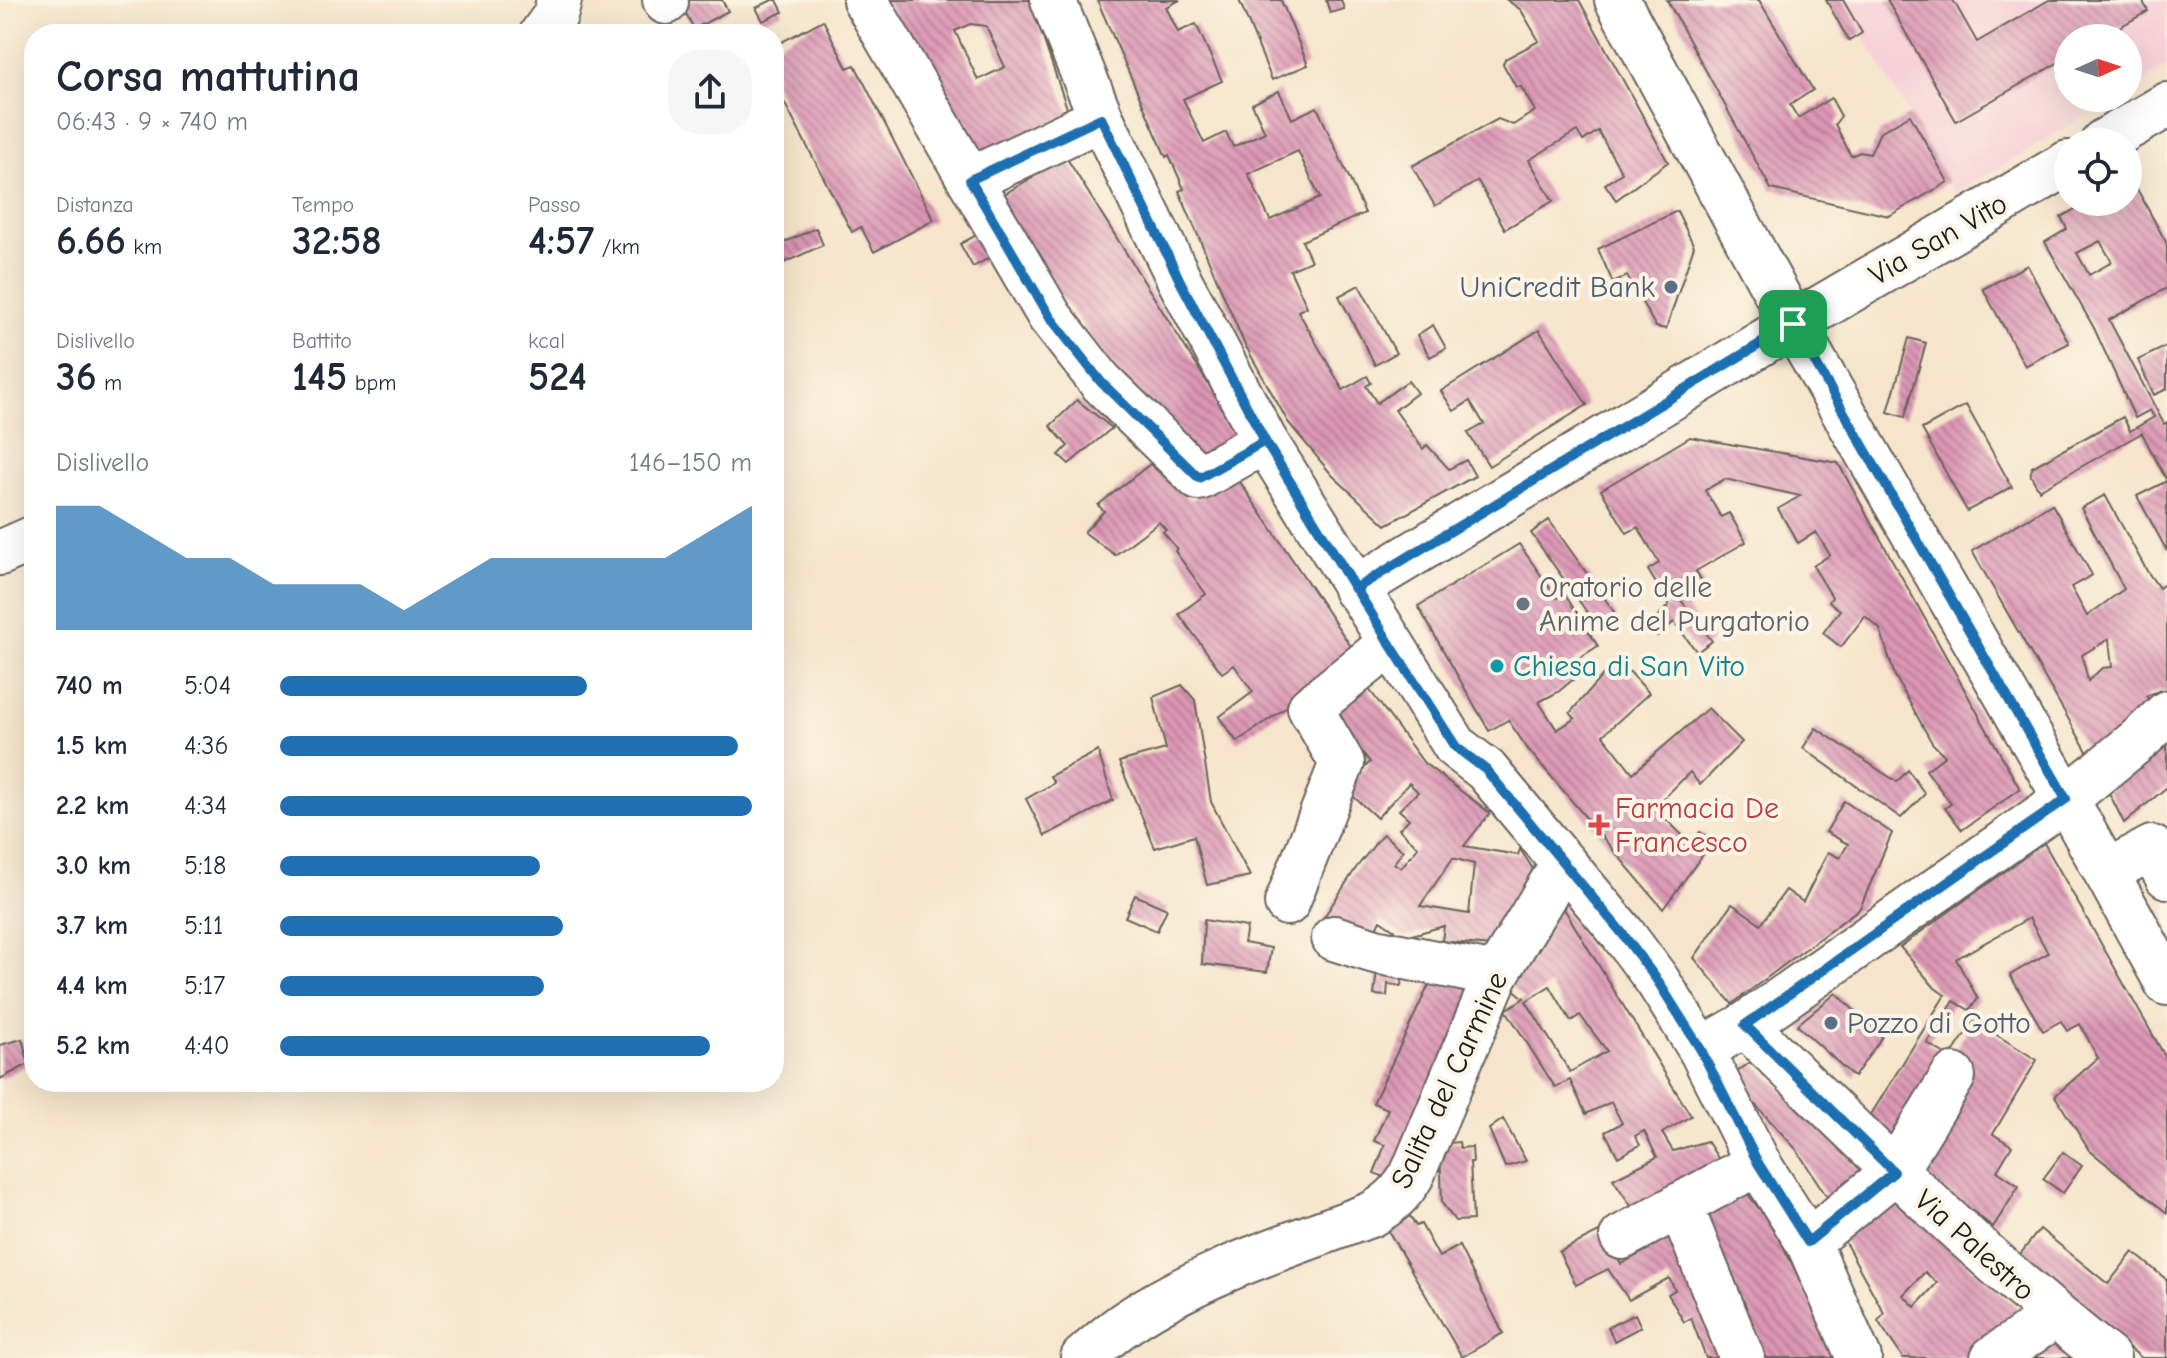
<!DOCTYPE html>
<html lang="it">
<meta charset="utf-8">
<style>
:root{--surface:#fff;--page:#f6f6f7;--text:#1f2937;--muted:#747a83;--accent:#1f6fb2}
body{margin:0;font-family:"Comic Neue",sans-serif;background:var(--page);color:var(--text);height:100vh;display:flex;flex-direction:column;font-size:30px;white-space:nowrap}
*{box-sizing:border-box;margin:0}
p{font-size:26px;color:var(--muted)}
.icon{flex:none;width:44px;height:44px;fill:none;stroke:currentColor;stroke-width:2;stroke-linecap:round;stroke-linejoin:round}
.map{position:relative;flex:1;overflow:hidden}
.panel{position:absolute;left:24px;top:24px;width:760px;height:1068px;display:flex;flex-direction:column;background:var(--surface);border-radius:32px;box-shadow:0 8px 32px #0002}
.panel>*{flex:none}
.needle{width:52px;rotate:87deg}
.buttons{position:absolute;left:2054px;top:24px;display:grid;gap:16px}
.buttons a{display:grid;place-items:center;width:88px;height:88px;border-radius:50%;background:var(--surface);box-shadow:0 8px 32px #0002;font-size:40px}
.pin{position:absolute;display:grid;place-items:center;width:68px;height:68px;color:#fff;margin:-34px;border-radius:16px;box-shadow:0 4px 12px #0006}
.round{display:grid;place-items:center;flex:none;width:84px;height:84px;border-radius:32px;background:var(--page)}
.summary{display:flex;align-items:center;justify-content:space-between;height:136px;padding:0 32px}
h1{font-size:44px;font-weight:700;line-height:60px}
.metrics{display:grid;grid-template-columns:repeat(3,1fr);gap:12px;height:136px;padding:8px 32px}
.metrics div{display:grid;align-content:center}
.metrics b{font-size:40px;font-weight:700}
.metrics small{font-size:22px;font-weight:400}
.metrics p{font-size:22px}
.chart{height:224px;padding:16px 32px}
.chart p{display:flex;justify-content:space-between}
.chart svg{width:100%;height:144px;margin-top:8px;fill:var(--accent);opacity:.7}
ul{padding:0 32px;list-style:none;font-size:26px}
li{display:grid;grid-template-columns:128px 96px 1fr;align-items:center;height:60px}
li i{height:20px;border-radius:10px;background:var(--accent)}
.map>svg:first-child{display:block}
.built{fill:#f6cfd7}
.building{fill:url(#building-back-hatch);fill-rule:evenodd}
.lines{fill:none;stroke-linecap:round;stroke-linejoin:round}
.minor-casing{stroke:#68625a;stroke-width:48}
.major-casing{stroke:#68625a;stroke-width:48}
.minor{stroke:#fff;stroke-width:44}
.major{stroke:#fff;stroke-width:44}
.route-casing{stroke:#fff;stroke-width:16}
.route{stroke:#1f6fb2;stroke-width:10}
.service-dot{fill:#5c6f8a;stroke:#fcf5e5;stroke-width:3}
.worship-dot{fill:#6b7280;stroke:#fcf5e5;stroke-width:3}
.culture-dot{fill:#0f9aa8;stroke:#fcf5e5;stroke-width:3}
.health-dot{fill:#e0444e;stroke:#fcf5e5;stroke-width:3}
.labels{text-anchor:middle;stroke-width:8;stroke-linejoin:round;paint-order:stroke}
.street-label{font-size:30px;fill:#1c1c1c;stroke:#fcf5e5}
.service-label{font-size:30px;fill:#4e5e75;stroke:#fcf5e5;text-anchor:end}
.worship-label{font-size:30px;fill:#5b616d;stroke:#fcf5e5;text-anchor:start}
.culture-label{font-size:30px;fill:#0d838f;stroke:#fcf5e5;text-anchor:start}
.health-label{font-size:30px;fill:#be3a42;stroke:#fcf5e5;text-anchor:start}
</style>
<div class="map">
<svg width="2167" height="1358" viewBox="0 0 2167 1358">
<defs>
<pattern id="building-back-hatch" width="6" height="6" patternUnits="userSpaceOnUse" patternTransform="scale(2)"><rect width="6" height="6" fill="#dc97b5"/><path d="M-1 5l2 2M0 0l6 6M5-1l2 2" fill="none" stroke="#b27a92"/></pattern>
</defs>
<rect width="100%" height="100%" fill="#fcf5e5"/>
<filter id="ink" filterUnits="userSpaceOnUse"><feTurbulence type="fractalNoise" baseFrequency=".0125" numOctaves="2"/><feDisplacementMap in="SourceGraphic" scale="16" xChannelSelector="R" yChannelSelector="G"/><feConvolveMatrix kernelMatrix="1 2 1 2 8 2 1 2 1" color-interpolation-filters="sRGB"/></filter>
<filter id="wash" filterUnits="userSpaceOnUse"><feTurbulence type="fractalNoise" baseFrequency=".006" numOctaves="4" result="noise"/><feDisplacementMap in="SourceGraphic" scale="32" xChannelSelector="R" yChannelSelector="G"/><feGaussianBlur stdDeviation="1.8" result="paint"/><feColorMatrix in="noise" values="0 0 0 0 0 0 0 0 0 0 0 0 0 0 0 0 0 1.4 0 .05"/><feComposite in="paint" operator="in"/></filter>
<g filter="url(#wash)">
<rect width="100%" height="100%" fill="#f6e5cc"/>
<polygon class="built" points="1843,0 2167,0 2167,66 2128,90 2128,38 2068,38 2068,98 2115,98 1955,194"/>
<g id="blocks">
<g class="building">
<polygon points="679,0 722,0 728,11 694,29"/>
<polygon points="772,0 777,0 783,12 763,21 756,8"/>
<path d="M 885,0 L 1030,0 L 1069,114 L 973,156 ZM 970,24 L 986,26 L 1005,67 L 978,80 L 955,31 Z"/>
<path d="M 1097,0 L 1180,0 L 1166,7 L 1178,32 L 1196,24 L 1222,81 L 1183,99 L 1204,143 L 1226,132 L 1233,147 L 1265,132 L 1252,104 L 1279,91 L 1292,119 L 1317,107 L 1365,213 L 1302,241 L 1311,261 L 1290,270 L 1307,307 L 1298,311 L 1343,390 L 1367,376 L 1371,383 L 1366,386 L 1377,403 L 1408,381 L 1417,393 L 1395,410 L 1423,449 L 1427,445 L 1449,469 L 1466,460 L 1475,476 L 1386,525 L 1332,475 L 1288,422 L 1244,343 L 1179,191 L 1184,189 L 1169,155 L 1166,157 ZM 1298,151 L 1320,198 L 1270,220 L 1248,174 Z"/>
<polygon points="1239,0 1281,0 1308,65 1272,80"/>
<polygon points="1326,0 1341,0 1344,9 1330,13"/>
<polygon points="1507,0 1579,0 1668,162 1616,200 1605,184 1622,173 1598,131 1583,141 1577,131 1529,160 1553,201 1505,229 1478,181 1435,206 1412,166 1498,119 1513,125 1535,111 1521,87 1516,87 1503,64 1505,59 1539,41 1521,10"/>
<polygon points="1667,0 1759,0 1813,90 1790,105 1798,118 1831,98 1841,116 1835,124 1851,156 1860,152 1870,154 1880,132 1910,115 1948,182 1889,216 1771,189"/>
<polygon points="1826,0 1843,0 1862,33 1849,41"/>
<polygon points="1887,0 1953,0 1977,42 2049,0 2142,0 2148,11 2100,38 2068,38 2068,57 1956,121"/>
<polygon points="823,20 847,68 855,65 934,220 874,252 861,227 852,232 774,83 774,46"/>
<polygon points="1066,157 1242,438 1203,467 1149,416 1035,260 998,198"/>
<path d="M 2131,178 L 2167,244 L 2167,288 L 2109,320 L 2164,424 L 2167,422 L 2167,551 L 2137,496 L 2167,481 L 2142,433 L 2039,490 L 2030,474 L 2032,467 L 2123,417 L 2130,431 L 2154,417 L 2150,410 L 2135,418 L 2094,328 L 2045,242 L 2067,229 L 2061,217 L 2088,202 L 2128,202 L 2128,180 ZM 2100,241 L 2112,262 L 2089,275 L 2077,253 Z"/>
<polygon points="1677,211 1694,246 1666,329 1656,327 1627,276 1613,283 1598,249"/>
<polygon points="816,228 823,245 784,263 776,246"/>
<polygon points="980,233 992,256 973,267 960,244"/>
<polygon points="2027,265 2069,343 2025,366 1983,289"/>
<polygon points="1359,285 1396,353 1375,365 1339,296"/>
<polygon points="1433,325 1446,348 1430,357 1417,335"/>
<polygon points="1539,330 1587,405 1489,466 1468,433 1484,424 1470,401 1454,411 1441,391"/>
<polygon points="1909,338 1926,343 1905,417 1888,412"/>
<polygon points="2167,346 2167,389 2154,395 2138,360"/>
<polygon points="1077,400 1112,428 1069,464 1059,455 1068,446 1050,426"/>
<polygon points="1966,405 2012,487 1967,511 1922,429"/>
<polygon points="1690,437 1838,463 2020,789 1962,830 1945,808 1951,804 1926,770 1945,756 1932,743 1895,676 1880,629 1865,616 1841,647 1823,633 1840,610 1829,602 1832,597 1813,566 1830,555 1816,532 1798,543 1778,509 1800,496 1725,479 1705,490 1721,517 1729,513 1746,542 1696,571 1704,585 1680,599 1712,641 1697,652 1674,622 1657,636 1649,625 1669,605 1648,570 1659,563 1638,527 1627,533 1601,490"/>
<polygon points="1150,464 1191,500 1234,473 1358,657 1237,742 1219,717 1253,692 1234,665 1222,673 1179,614 1206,594 1175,551 1177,549 1163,532 1166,530 1159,522 1115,555 1084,532 1104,511 1098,505"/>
<path d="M 2105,495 L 2147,571 L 2159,588 L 2167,582 L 2167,688 L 2163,693 L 2161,690 L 2146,696 L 2151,702 L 2092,760 L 1972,551 L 2052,504 L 2092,575 L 2071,587 L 2087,616 L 2124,589 L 2081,508 ZM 2109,639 L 2112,667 L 2102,668 L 2088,681 L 2082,655 Z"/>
<polygon points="1549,520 1617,616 1599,629 1531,533"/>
<polygon points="1519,544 1557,598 1565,595 1598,646 1574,661 1581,673 1558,692 1539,702 1557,730 1575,718 1570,713 1606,671 1630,672 1649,693 1603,735 1633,773 1708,708 1742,742 1700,785 1690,772 1659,803 1664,810 1659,812 1691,844 1700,832 1713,841 1663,909 1527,748 1508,720 1489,731 1418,606"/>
<path d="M 1363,681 L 1424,763 L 1490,813 L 1464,846 L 1518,855 L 1520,849 L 1537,875 L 1500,947 L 1442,941 L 1444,926 L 1405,937 L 1380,920 L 1369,943 L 1322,920 L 1356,868 L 1383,834 L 1403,851 L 1394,863 L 1401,868 L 1418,847 L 1399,829 L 1409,819 L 1399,810 L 1418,792 L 1409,783 L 1377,818 L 1345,789 L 1370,762 L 1331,713 ZM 1453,858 L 1474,864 L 1469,914 L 1420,906 Z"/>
<polygon points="1182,685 1195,700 1211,802 1250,876 1207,885 1194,836 1155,848 1119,762 1166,749 1153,697"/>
<polygon points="1816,728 1897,782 1908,770 1925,794 1901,818 1803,748"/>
<polygon points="2167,734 2167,787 2124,823 2108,791"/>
<polygon points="1098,751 1113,800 1045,836 1026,799 1054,783 1050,776"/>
<polygon points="1844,801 1892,833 1860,908 1732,1004 1694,958 1732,904 1761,924 1786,890 1803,902 1828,852 1840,858 1848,844 1826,832"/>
<polygon points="2044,843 2167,1060 2167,1213 2089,1150 2055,1096 2098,1058 2080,1024 2067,1031 2061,1021 2043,1031 2010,975 2048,953 2029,918 1956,959 1978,999 1969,1010 1954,1001 1927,1043 1950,1057 1895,1149 1865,1124 1945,995 1935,988 1900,947"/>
<polygon points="1135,895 1167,909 1157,931 1125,917"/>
<path d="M 1558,899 L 1691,1116 L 1662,1133 L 1673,1151 L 1707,1141 L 1725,1169 L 1635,1212 L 1613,1179 L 1657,1157 L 1644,1131 L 1635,1136 L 1640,1145 L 1618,1157 L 1605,1132 L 1622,1123 L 1611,1102 L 1586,1114 L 1570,1080 L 1555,1087 L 1506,1010 L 1524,998 L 1512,988 ZM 1550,986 L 1571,1021 L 1580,1015 L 1607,1051 L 1570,1072 L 1526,1001 Z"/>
<polygon points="1204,920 1247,927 1244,943 1271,948 1267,972 1202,964"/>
<polygon points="1378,962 1404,966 1401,986 1388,984 1387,996 1374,995"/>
<polygon points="1435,972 1477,983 1395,1181 1374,1173 1385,1145 1374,1141 1388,1109 1373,1103"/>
<polygon points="1836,993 1882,1037 1854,1077 1797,1025"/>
<polygon points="1974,1021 2037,1060 1993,1134 2012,1146 1997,1171 2019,1186 1993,1227 1913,1165 1950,1057"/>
<polygon points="22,1039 29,1064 0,1079 0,1045"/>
<polygon points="1752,1061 1824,1128 1868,1179 1833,1206 1796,1149 1730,1077"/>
<polygon points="1503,1119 1526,1161 1505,1167 1489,1129"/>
<polygon points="1459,1142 1460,1148 1472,1147 1473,1162 1470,1162 1473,1220 1455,1221 1442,1203 1440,1144"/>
<polygon points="2063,1152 2082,1166 2063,1193 2043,1179"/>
<polygon points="1739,1183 1775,1229 1838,1358 1753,1358 1698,1220"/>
<path d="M 1886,1190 L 2026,1316 L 1974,1358 L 1903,1358 L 1878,1321 L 1884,1313 L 1841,1235 ZM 1925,1272 L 1937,1283 L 1915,1307 L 1903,1295 Z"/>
<polygon points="1410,1216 1416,1226 1421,1224 1439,1257 1459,1246 1503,1333 1462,1357 1386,1227"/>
<polygon points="1677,1226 1735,1358 1706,1358 1691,1318 1684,1322 1668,1294 1675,1290 1669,1278 1629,1300 1608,1269 1576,1285 1559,1252 1603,1230 1621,1264 1649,1249 1646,1243"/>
<polygon points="2040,1229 2108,1284 2133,1252 2167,1280 2167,1358 2142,1358 2017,1258"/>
<polygon points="1635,1314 1641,1327 1614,1341 1608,1327"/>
<polygon points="2049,1333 2081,1358 2029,1358"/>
</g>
</g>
</g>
<g filter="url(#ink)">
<use href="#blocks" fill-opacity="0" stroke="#68625a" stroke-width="2"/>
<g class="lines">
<g class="minor-casing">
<g id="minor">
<polyline points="665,0 666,2"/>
<polyline points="865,0 1050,317 1101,382 1199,478 1265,441"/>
<polyline points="1053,0 1101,118 1181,283 1265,441 1456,747 1486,770 1622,933 1657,980 1701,1050 1758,1163 1808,1242 1859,1358"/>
<polyline points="542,34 555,16 559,0"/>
<polyline points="2103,142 2167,105"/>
<polyline points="970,180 1101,118"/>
<polyline points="0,553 34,538"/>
<polyline points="1355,589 1793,324 2068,163"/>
<polyline points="2106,872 2152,848 2167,876"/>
<polyline points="1287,903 1342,763 1310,708 1390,644"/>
<polyline points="1334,938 1375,951 1496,975"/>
<path d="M 1745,1025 C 1862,1140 1979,1255 2108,1358"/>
<polyline points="1701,1050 1745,1025 2066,799 2142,737 2167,713"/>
<polyline points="1680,1205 1742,1358"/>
<polyline points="1622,1237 1758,1163"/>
<polyline points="1808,1242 1894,1172 1953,1076"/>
<path d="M 1083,1358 C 1097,1346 1111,1333 1126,1323 C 1200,1273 1287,1246 1370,1215 C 1389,1205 1401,1194 1412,1175 L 1496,975 L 1563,864"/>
<polyline points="1993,1358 2055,1316"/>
</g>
</g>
<g class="major-casing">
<polyline id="major" points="1617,0 1793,324 2066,799 2167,983"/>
</g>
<use href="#minor" class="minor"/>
<use href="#major" class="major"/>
</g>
</g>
<g class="lines" filter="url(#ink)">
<g class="route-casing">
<polyline id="route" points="1793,324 1355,589 1265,441 1199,478 1101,382 1050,317 970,180 1101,118 1181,283 1265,441 1390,644 1456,747 1486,770 1622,933 1657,980 1701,1050 1758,1163 1808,1242 1894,1172 1745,1025 2066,799 1793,324"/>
</g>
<use href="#route" class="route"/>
</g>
<g class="service-dot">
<circle cx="1671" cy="287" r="8"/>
<circle cx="1831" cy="1023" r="8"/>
</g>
<circle class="worship-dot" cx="1523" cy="604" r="8"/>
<circle class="culture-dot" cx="1497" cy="666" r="8"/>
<path class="health-dot" d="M1595 813h8v8h8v8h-8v8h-8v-8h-8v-8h8z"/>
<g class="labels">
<g class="street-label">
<text transform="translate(1938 239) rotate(-30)" y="10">Via San Vito</text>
<text transform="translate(1449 1080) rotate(-65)" y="10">Salita del Carmine</text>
<text transform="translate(1975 1245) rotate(42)" y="10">Via Palestro</text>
</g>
<g class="service-label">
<text x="1655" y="297">UniCredit Bank</text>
<text x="1847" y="1033" text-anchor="start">Pozzo di Gotto</text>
</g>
<g class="worship-label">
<text x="1539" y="597">Oratorio delle<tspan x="1539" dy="34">Anime del Purgatorio</tspan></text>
</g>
<g class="culture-label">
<text x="1513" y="676">Chiesa di San Vito</text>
</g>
<g class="health-label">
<text x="1615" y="818">Farmacia De<tspan x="1615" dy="34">Francesco</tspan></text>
</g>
</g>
</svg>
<div class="buttons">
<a><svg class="needle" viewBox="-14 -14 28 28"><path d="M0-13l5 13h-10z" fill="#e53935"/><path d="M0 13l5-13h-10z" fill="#747a83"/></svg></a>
<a><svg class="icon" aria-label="locate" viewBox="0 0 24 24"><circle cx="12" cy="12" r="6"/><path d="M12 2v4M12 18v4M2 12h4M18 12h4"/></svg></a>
</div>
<div class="pin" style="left:1793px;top:324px;background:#1e9e55"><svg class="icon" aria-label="arrive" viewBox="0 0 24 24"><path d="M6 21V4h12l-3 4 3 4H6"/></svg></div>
<section class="panel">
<div class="summary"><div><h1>Corsa mattutina</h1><p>06:43 · 9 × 740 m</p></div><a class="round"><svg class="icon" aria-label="share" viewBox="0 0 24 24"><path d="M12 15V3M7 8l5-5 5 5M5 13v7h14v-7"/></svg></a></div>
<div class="metrics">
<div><p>Distanza</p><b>6.66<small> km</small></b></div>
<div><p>Tempo</p><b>32:58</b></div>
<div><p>Passo</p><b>4:57<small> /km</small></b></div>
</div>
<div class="metrics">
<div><p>Dislivello</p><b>36<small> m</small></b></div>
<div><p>Battito</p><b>145<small> bpm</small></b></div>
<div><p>kcal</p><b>524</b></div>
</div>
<div class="chart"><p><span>Dislivello</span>146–150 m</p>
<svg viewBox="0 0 160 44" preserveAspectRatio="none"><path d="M0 44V6L10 6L20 14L30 22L40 22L50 30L60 30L70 30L80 38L90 30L100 22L110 22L120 22L130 22L140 22L150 14L160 6V44z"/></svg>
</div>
<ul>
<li><b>740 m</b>5:04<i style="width:65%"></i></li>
<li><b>1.5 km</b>4:36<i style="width:97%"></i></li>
<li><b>2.2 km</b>4:34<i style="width:100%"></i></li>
<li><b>3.0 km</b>5:18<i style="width:55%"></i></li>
<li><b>3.7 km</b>5:11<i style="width:60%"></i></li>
<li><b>4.4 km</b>5:17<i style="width:56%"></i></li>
<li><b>5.2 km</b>4:40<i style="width:91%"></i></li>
</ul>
</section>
</div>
